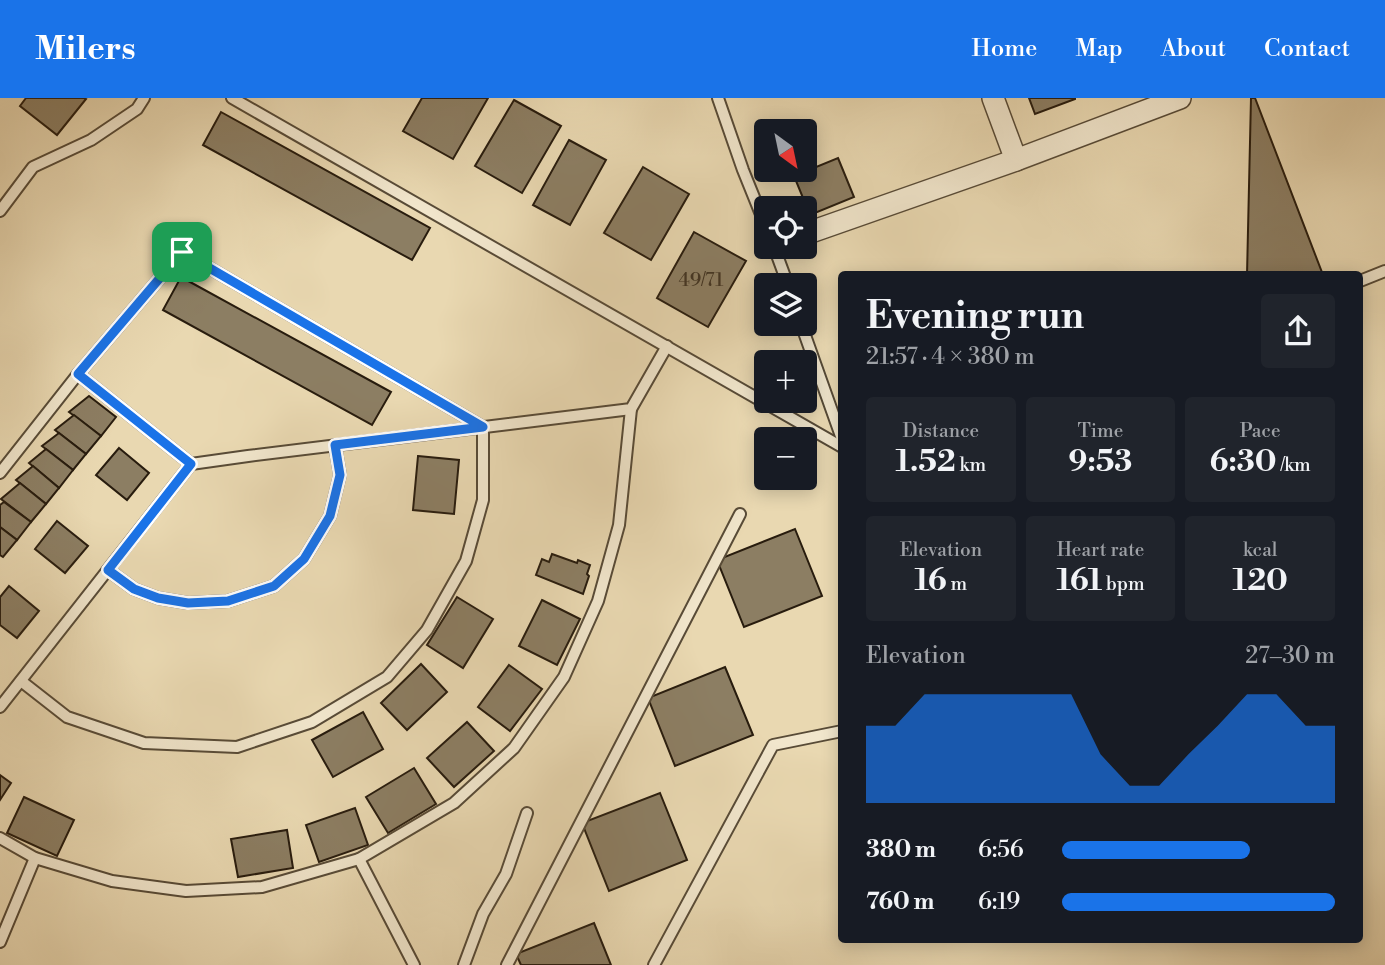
<!DOCTYPE html>
<meta charset="utf-8">
<style>
:root{--surface:#171b24;--page:#20242c;--text:#f1f3f6;--muted:#9ea1a6;--accent:#1a73e8}
body{margin:0;font-family:"Libre Bodoni",serif;background:var(--page);color:var(--text);height:100vh;display:flex;flex-direction:column;font-size:26px;white-space:nowrap}
*{box-sizing:border-box;margin:0}
p{font-size:23px;color:var(--muted)}
.icon{flex:none;width:38px;height:38px;fill:none;stroke:currentColor;stroke-width:2;stroke-linecap:round;stroke-linejoin:round}
.map{position:relative;flex:1;overflow:hidden}
.side{position:absolute;left:838px;top:173px;width:525px;height:672px;display:flex;flex-direction:column;background:var(--surface);border-radius:7px;box-shadow:0 4px 18px #0003}
.side>*{flex:none}
.needle{width:46px;rotate:147deg}
.fabs{position:absolute;left:754px;top:21px;display:grid;gap:14px}
.fabs a{display:grid;place-items:center;width:63px;height:63px;border-radius:7px;background:var(--surface);box-shadow:0 4px 18px #0003;font-size:35px}
.pin{position:absolute;display:grid;place-items:center;width:60px;height:60px;color:#fff;margin:-30px;border-radius:14px;box-shadow:0 4px 10px #0006}
.round{display:grid;place-items:center;flex:none;width:74px;height:74px;border-radius:7px;background:var(--page)}
.head{display:flex;align-items:center;justify-content:space-between;height:119px;padding:0 28px}
h1{font-size:38px;font-weight:800;line-height:52px}
.metrics{display:grid;grid-template-columns:repeat(3,1fr);gap:10px;height:119px;padding:7px 28px}
.metrics div{display:grid;align-content:center;border-radius:7px;background:var(--page);text-align:center}
.metrics b{font-size:30px;font-weight:800}
.metrics small{font-size:19px;font-weight:400}
.metrics p{font-size:19px}
.chart{height:196px;padding:14px 28px}
.chart p{display:flex;justify-content:space-between}
.chart svg{width:100%;height:126px;margin-top:7px;fill:var(--accent);opacity:.7}
ul{padding:0 28px;list-style:none;font-size:23px}
li{display:grid;grid-template-columns:112px 84px 1fr;align-items:center;height:52px}
li i{height:18px;border-radius:9px;background:var(--accent)}
header{display:flex;align-items:center;gap:42px;box-sizing:border-box;height:98px;padding:0 35px;background:var(--accent);color:#fff}
header strong{font-size:33px}
nav{display:flex;gap:38px;margin-inline-start:auto;font-size:24px}
.map>svg:first-child{display:block}
.building{fill:#8c7e63;stroke:#281c0e;stroke-width:2}
.lines{fill:none;stroke-linecap:round;stroke-linejoin:round}
.lane-casing{stroke:#584b37;stroke-width:14}
.street-casing{stroke:#584b37;stroke-width:24}
.lane{stroke:#f1e6cc;stroke-width:10}
.street{stroke:#f1e6cc;stroke-width:21}
.route-casing{stroke:#fff;stroke-width:14}
.route{stroke:#1a73e8;stroke-width:9}
.labels{text-anchor:middle;stroke-width:6;stroke-linejoin:round;paint-order:stroke}
.number-label{font-size:19px;fill:#413423}
</style>
<header>
<strong>Milers</strong>
<nav><a>Home</a><a>Map</a><a>About</a><a>Contact</a></nav>
</header>
<div class="map">
<svg width="1385" height="867" viewBox="0 0 1385 867">
<rect width="100%" height="100%" fill="#e9d8b1"/>
<filter id="stains"><feTurbulence type="fractalNoise" baseFrequency=".00286" numOctaves="4"/><feColorMatrix values="0 0 0 0 .2 0 0 0 0 .09 0 0 0 0 .02 0 0 0 .5 -.17"/></filter>
<radialGradient id="worn" r=".72"><stop offset=".6" stop-color="#630" stop-opacity="0"/><stop offset="1" stop-color="#630" stop-opacity=".3"/></radialGradient>
<g class="building">
<polygon points="26,0 84,0 86,1 57,37 20,8"/>
<polygon points="422,0 488,0 453,61 403,33"/>
<polygon points="1029,0 1075,0 1075,1 1035,16"/>
<polygon points="1251,0 1255,0 1323,177 1247,177"/>
<polygon points="514,2 561,28 522,95 475,68"/>
<polygon points="221,14 430,130 412,162 203,47"/>
<polygon points="569,42 606,62 570,127 533,107"/>
<polygon points="838,60 854,99 810,117 794,78"/>
<polygon points="643,69 689,96 651,162 604,135"/>
<polygon points="694,134 746,163 708,229 657,200"/>
<polygon points="181,179 391,294 372,327 163,212"/>
<polygon points="89,298 116,319 101,338 69,314"/>
<polygon points="74,317 101,338 86,356 55,332"/>
<polygon points="59,335 86,356 73,372 42,348"/>
<polygon points="119,350 149,375 127,402 96,377"/>
<polygon points="46,351 73,372 59,390 29,365"/>
<polygon points="418,358 459,362 454,416 413,412"/>
<polygon points="33,368 59,390 46,406 16,382"/>
<polygon points="20,385 46,406 31,424 1,401"/>
<polygon points="4,404 31,424 17,442 0,429 0,407"/>
<polygon points="57,423 88,448 65,475 35,451"/>
<polygon points="0,429 17,442 3,459 0,457"/>
<polygon points="795,431 822,498 744,529 717,462"/>
<polygon points="552,456 577,465 578,462 590,467 587,476 589,478 583,496 536,477 542,461 549,464"/>
<polygon points="9,488 39,513 17,540 0,527 0,499"/>
<polygon points="457,499 493,521 463,570 427,547"/>
<polygon points="542,502 580,521 557,567 519,548"/>
<polygon points="421,566 447,594 407,632 381,605"/>
<polygon points="509,567 542,591 510,633 478,609"/>
<polygon points="725,569 753,637 675,668 648,600"/>
<polygon points="363,614 383,651 333,679 312,642"/>
<polygon points="467,624 494,653 454,689 427,660"/>
<polygon points="414,670 436,706 388,735 366,699"/>
<polygon points="0,677 11,685 0,702"/>
<polygon points="660,695 687,762 609,793 582,725"/>
<polygon points="24,699 74,722 57,758 7,735"/>
<polygon points="355,710 368,747 319,764 306,727"/>
<polygon points="287,732 293,770 238,779 231,741"/>
<polygon points="594,825 611,867 521,867 516,856"/>
</g>
<g class="lines">
<g class="lane-casing">
<g id="lane">
<polyline points="232,0 842,349"/>
<polyline points="718,0 743,72 766,129"/>
<polyline points="0,113 33,69 91,42 137,11 144,0"/>
<polyline points="774,149 788,187"/>
<polyline points="1360,183 1385,173"/>
<polyline points="801,226 842,341"/>
<polyline points="78,276 191,366"/>
<polyline points="0,375 78,276 182,154 483,329 483,402 466,463 427,532 387,579 312,624 237,649 144,645 67,619 21,583"/>
<polyline points="108,472 134,491 158,500 188,505 228,503 274,488 304,461 330,418 340,377 335,347"/>
<polyline points="0,609 191,366 248,358 631,311 667,248"/>
<polyline points="0,740 35,760 112,783 186,793 262,789 359,761 454,705 514,650 564,579 598,503 619,427 631,311"/>
<polyline points="359,761 414,867"/>
<polyline points="0,844 35,760"/>
<polyline points="464,867 483,816 506,776 527,715"/>
<polyline points="507,867 740,416"/>
<polyline points="654,867 773,647 842,633"/>
</g>
</g>
<g class="street-casing">
<g id="street">
<polyline points="993,0 1016,62"/>
<polyline points="805,136 1016,62 1180,0"/>
</g>
</g>
<use href="#lane" class="lane"/>
<use href="#street" class="street"/>
</g>
<g class="lines">
<g class="route-casing">
<polygon id="route" points="182,154 483,329 335,347 340,377 330,418 304,461 274,488 228,503 188,505 158,500 134,491 108,472 191,366 78,276"/>
</g>
<use href="#route" class="route"/>
</g>
<g class="labels">
<g class="number-label">
<text x="701" y="188">49/71</text>
</g>
</g>
<rect width="100%" height="100%" filter="url(#stains)"/>
<rect width="100%" height="100%" fill="url(#worn)"/>
</svg>
<div class="fabs">
<a><svg class="needle" viewBox="-14 -14 28 28"><path d="M0-13l5 13h-10z" fill="#e53935"/><path d="M0 13l5-13h-10z" fill="#9ea1a6"/></svg></a>
<a><svg class="icon" aria-label="locate" viewBox="0 0 24 24"><circle cx="12" cy="12" r="6"/><path d="M12 2v4M12 18v4M2 12h4M18 12h4"/></svg></a>
<a><svg class="icon" aria-label="layers" viewBox="0 0 24 24"><path d="M12 4l9 5-9 5-9-5zM3 14l9 5 9-5"/></svg></a>
<a>+</a>
<a>−</a>
</div>
<div class="pin" style="left:182px;top:154px;background:#1e9e55"><svg class="icon" aria-label="arrive" viewBox="0 0 24 24"><path d="M6 21V4h12l-3 4 3 4H6"/></svg></div>
<section class="side">
<div class="head"><div><h1>Evening run</h1><p>21:57 · 4 × 380 m</p></div><a class="round"><svg class="icon" aria-label="share" viewBox="0 0 24 24"><path d="M12 15V3M7 8l5-5 5 5M5 13v7h14v-7"/></svg></a></div>
<div class="metrics">
<div><p>Distance</p><b>1.52<small> km</small></b></div>
<div><p>Time</p><b>9:53</b></div>
<div><p>Pace</p><b>6:30<small> /km</small></b></div>
</div>
<div class="metrics">
<div><p>Elevation</p><b>16<small> m</small></b></div>
<div><p>Heart rate</p><b>161<small> bpm</small></b></div>
<div><p>kcal</p><b>120</b></div>
</div>
<div class="chart"><p><span>Elevation</span>27–30 m</p>
<svg viewBox="0 0 160 44" preserveAspectRatio="none"><path d="M0 44V17L10 17L20 6L30 6L40 6L50 6L60 6L70 6L80 27L90 38L100 38L110 27L120 17L130 6L140 6L150 17L160 17V44z"/></svg>
</div>
<ul>
<li><b>380 m</b>6:56<i style="width:69%"></i></li>
<li><b>760 m</b>6:19<i style="width:100%"></i></li>
</ul>
</section>
</div>
